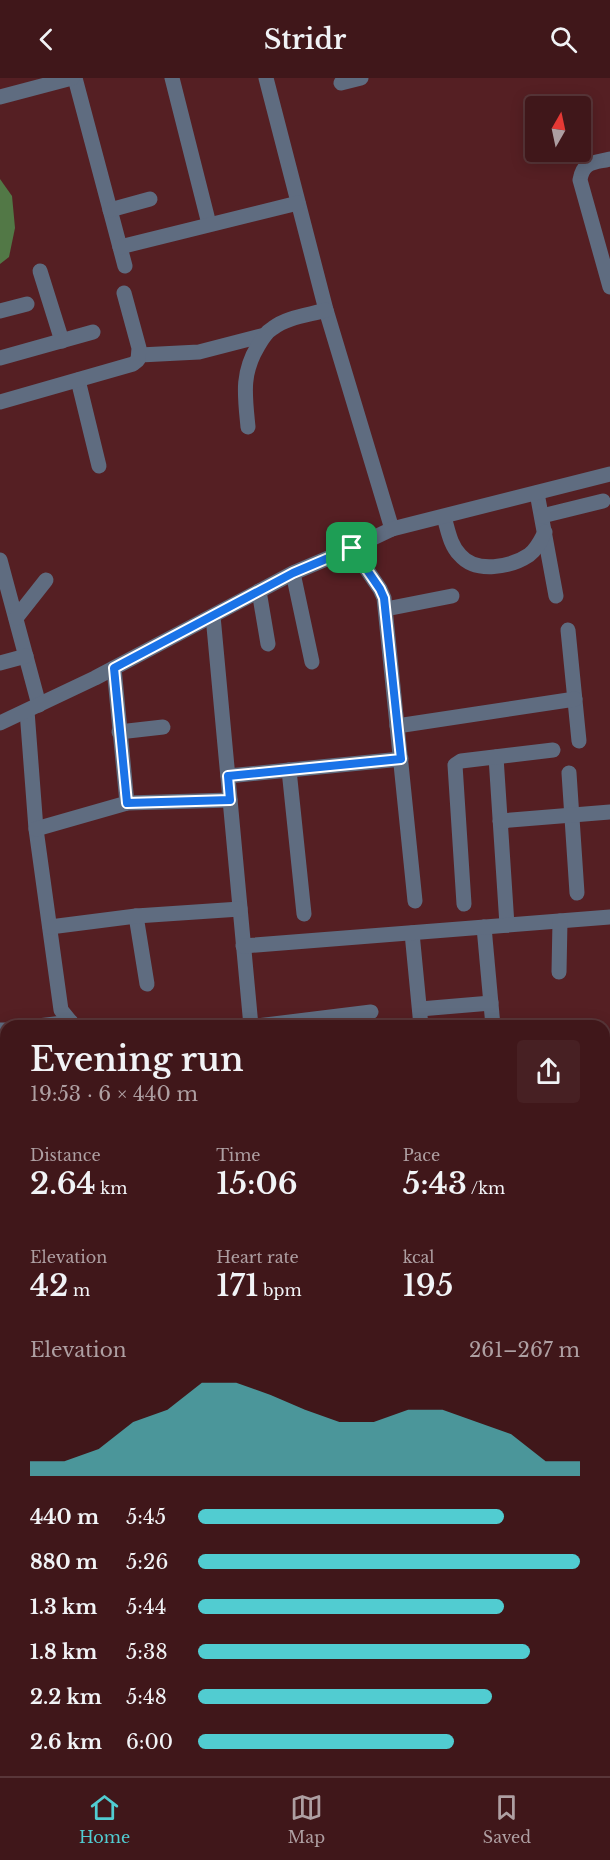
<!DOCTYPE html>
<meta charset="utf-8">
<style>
:root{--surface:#40171a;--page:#472023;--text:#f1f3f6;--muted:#ae9fa2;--line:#593639;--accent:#51ccd1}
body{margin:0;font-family:"Libre Baskerville",serif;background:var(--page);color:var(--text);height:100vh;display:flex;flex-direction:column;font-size:22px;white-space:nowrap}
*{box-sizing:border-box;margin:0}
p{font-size:20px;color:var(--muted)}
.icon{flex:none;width:33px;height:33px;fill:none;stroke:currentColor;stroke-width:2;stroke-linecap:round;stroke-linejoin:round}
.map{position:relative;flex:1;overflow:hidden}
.side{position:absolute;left:0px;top:942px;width:610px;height:756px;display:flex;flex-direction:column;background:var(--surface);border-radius:18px 18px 0 0;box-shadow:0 3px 15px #0003,0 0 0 2px var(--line)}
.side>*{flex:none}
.needle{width:39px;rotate:9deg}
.fabs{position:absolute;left:525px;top:18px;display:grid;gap:12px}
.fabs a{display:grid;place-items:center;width:66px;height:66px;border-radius:6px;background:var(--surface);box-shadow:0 3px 15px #0003,0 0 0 2px var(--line);font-size:30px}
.pin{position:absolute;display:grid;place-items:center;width:51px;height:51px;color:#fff;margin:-26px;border-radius:12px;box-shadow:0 3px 9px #0006}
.round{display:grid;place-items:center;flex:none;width:63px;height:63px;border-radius:6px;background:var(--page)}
.summary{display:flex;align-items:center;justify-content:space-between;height:102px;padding:0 30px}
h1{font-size:33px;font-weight:600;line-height:45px}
.figures{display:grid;grid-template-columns:repeat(3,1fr);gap:9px;height:102px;padding:6px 30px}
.figures div{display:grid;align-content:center}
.figures b{font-size:30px;font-weight:600}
.figures small{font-size:16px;font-weight:400}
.figures p{font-size:16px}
.chart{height:168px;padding:12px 30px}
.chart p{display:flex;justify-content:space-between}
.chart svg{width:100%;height:108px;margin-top:6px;fill:var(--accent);opacity:.7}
ul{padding:0 30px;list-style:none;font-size:20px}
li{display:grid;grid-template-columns:96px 72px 1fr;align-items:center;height:45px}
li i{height:15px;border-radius:8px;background:var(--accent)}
header{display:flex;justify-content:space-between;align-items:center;height:78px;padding:0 30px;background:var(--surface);font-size:27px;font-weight:600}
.tabs{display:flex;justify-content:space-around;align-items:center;height:84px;border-top:2px solid var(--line);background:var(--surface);font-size:16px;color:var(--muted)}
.tabs a{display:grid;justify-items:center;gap:3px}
.tabs .selected{color:var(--accent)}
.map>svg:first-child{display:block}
.water{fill:#527846}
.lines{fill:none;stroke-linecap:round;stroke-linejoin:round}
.minor{stroke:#5f6c80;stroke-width:15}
.route-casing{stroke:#fff;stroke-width:12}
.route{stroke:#1a73e8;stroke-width:8}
</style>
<header><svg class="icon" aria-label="back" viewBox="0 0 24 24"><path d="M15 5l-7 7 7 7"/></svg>Stridr<svg class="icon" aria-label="search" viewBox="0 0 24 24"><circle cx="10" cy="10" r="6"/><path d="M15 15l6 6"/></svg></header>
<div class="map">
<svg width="610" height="1698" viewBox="0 0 610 1698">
<rect width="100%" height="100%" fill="#551f23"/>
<polygon class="water" points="0,101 12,118 15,150 9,179 0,186"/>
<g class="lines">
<g class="minor">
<polyline points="75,0 125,188"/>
<polyline points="172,0 209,146"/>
<polyline points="266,0 326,232 392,451"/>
<polyline points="341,5 361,0"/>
<polyline points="0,19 72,0"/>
<path d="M 610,81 C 594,85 583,83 580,102 L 610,209"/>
<polyline points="110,132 150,121"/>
<polyline points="120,169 298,125"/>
<polyline points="40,193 62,263"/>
<polyline points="0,233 27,226"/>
<polyline points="140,277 199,274 265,257"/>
<polyline points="0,280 93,254"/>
<polyline points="78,302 99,388"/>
<polyline points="0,324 133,286 138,282 139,270 124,215"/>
<path d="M 248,349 C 245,318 241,296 258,268 C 262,261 266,254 273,250 C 287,239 309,237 326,232"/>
<polyline points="537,415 556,518"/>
<polyline points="542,438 603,423"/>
<path d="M 444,439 C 448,452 450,467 460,477 C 476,496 511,489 529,477 C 537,471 541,462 545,454"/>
<polyline points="352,470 380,511 384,520 415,823"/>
<polyline points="0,482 39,627"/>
<polyline points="293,495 312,584"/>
<polyline points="259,513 268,566"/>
<polyline points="386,531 452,518"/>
<polyline points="213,538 251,948"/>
<polyline points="16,540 46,502"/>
<polyline points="568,552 579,663"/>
<polyline points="0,585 26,578"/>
<polyline points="114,590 127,725"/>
<polyline points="27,633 36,751 61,932 74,948"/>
<polyline points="0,645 95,600 293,495 352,470 392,451 610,396"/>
<polyline points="397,648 575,621"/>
<polyline points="119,654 163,649"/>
<polyline points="496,679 507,847"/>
<polyline points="289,692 304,836"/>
<polyline points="569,695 577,815"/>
<polyline points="228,698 401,681"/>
<polyline points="500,743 610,734"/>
<polyline points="36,751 127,725 230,722"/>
<polyline points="464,826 455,687 461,683 553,672"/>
<polyline points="136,838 147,906"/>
<polyline points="50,849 136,838 240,831"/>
<polyline points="484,849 493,948"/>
<polyline points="412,855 421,948"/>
<polyline points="243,868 610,839"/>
<polyline points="559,894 560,843"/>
<polyline points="420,931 491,925"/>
<polyline points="38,948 71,944"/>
<polyline points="257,948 371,934"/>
<polyline points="0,952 6,952"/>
<polyline points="0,1028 6,1027"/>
<polyline points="605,1083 610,1145"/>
<polyline points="604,1382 610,1381"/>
<polyline points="0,1395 6,1395"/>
<polyline points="604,1551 610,1550"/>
<polyline points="0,1622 6,1623"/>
<polyline points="251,1692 252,1698"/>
<polyline points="407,1692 407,1698"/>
<polyline points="9,1698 11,1692"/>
<polyline points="102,1698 103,1692"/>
</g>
</g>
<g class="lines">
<g class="route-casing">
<polygon id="route" points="352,470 380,511 384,520 401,681 228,698 230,722 127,725 114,590 293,495"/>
</g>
<use href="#route" class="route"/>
</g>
</svg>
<div class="fabs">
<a><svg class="needle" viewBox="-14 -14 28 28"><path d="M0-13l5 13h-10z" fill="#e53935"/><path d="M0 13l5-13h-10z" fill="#ae9fa2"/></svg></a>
</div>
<div class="pin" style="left:352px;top:470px;background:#1e9e55"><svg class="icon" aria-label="arrive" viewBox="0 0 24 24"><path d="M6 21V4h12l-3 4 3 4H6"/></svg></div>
<section class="side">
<div class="summary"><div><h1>Evening run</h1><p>19:53 · 6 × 440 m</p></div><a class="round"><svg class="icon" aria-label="share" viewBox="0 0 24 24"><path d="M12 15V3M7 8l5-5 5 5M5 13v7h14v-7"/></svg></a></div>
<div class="figures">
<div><p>Distance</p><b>2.64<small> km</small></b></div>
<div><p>Time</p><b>15:06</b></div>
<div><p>Pace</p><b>5:43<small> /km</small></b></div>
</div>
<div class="figures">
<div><p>Elevation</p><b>42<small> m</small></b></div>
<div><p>Heart rate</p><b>171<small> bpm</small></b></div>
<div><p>kcal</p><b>195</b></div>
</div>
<div class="chart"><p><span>Elevation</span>261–267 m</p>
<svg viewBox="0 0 160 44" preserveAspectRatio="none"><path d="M0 44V38L10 38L20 33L30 22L40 17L50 6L60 6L70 11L80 17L90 22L100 22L110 17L120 17L130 22L140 27L150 38L160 38V44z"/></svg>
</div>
<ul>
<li><b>440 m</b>5:45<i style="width:80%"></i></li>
<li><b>880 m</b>5:26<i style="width:100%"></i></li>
<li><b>1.3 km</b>5:44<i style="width:80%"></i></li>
<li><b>1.8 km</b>5:38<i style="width:87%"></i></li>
<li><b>2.2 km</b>5:48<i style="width:77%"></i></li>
<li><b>2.6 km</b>6:00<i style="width:67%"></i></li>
</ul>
</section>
</div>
<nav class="tabs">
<a class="selected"><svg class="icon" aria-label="home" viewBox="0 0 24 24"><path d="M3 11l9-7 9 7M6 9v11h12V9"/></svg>Home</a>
<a><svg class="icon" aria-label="map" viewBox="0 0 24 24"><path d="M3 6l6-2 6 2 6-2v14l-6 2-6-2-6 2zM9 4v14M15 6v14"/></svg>Map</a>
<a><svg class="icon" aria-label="saved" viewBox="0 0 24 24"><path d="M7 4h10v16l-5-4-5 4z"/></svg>Saved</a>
</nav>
